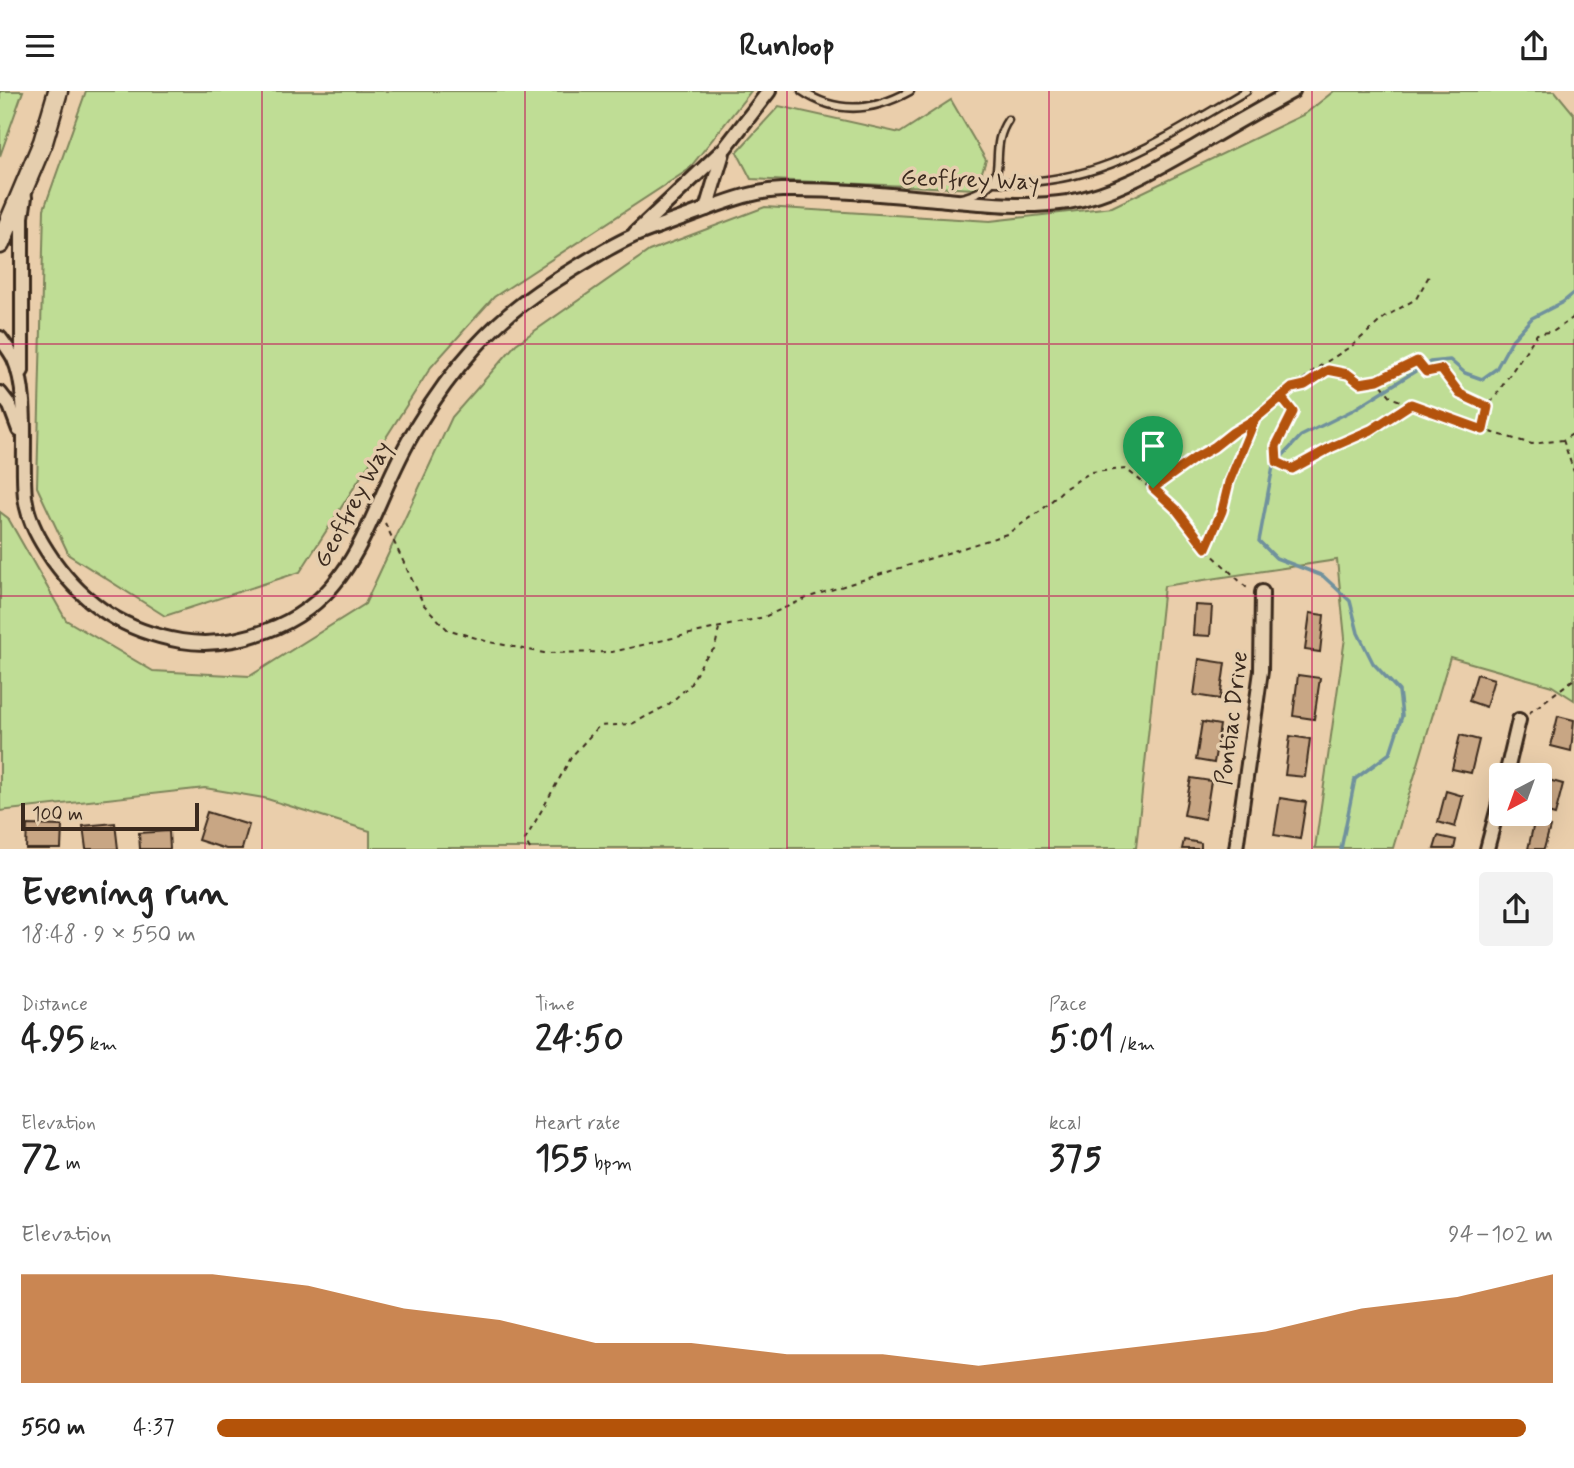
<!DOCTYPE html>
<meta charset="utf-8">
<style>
:root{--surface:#fff;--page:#f2f2f2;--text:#222;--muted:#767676;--accent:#b45309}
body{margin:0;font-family:Mynerve,sans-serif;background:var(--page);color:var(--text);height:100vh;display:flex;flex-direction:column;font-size:26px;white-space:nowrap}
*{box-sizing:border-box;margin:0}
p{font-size:23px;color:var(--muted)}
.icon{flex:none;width:38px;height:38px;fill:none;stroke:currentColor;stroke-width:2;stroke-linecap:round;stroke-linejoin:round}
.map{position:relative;height:758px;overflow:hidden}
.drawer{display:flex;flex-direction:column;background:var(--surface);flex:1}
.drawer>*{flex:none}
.needle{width:46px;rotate:221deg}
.buttons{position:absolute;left:1489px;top:672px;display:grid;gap:14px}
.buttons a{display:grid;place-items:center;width:63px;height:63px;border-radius:7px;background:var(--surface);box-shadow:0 7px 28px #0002;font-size:35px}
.scale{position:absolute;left:21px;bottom:18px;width:178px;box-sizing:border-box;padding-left:7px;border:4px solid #3b2a1e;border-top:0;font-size:19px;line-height:24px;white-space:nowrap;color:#3b2a1e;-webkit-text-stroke:5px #e5ceae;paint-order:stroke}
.pin{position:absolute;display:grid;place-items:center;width:60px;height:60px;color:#fff;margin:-72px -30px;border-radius:50% 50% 50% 0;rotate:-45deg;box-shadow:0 0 7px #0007}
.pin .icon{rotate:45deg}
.round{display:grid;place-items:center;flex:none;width:74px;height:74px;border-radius:7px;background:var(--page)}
.summary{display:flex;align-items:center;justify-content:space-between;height:119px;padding:0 21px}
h1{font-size:38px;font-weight:800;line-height:52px}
.stats{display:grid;grid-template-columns:repeat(3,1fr);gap:10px;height:119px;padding:7px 21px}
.stats div{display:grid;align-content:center}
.stats b{font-size:35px;font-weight:800}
.stats small{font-size:19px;font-weight:400}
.stats p{font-size:19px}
.chart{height:196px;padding:14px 21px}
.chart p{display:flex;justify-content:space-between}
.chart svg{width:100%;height:126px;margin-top:7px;fill:var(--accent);opacity:.7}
ul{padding:0 21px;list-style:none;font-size:23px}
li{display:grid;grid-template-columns:112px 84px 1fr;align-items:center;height:52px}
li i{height:18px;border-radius:9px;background:var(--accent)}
header{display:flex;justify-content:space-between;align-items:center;height:91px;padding:0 21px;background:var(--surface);font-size:32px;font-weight:800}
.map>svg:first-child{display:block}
.green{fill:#bfdd95;stroke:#7d845a;stroke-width:2}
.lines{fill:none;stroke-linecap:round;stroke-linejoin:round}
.stream{stroke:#6f919d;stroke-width:3.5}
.building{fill:#c8a684;stroke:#3b2a1e;stroke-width:2}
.lane-casing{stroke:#3b2a1e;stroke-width:11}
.street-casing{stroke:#3b2a1e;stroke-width:18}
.secondary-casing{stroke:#3b2a1e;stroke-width:23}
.path{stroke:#3b2a1e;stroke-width:2;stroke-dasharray:5 5;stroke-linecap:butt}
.lane{stroke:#e5ceae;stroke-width:6}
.street{stroke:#e5ceae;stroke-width:12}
.secondary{stroke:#e5ceae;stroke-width:18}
.route-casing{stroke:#fff;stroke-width:14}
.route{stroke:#b45309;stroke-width:9}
.grid{fill:none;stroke:#c2185b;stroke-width:2;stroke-opacity:0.55}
.labels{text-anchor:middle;stroke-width:7;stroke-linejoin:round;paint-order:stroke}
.street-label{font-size:24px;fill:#3b2a1e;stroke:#e5ceae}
</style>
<header><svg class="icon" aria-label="menu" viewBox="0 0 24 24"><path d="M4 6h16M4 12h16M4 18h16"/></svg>Runloop<svg class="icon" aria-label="share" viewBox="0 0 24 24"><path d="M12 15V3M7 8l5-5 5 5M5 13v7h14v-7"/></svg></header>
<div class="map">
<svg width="1574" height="758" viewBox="0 0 1574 758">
<rect width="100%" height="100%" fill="#eaceab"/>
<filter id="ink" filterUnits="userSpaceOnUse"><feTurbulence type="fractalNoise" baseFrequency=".0143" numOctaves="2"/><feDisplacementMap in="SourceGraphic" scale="14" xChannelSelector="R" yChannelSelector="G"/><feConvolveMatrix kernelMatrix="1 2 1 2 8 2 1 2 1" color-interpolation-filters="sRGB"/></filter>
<g filter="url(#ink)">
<g class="green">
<polygon points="0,0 23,0 0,65"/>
<polygon points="86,0 751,0 688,79 494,206 431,276 300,481 165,525 69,464 37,396 44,118"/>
<polygon points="1334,0 1555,0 1574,23 1574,609 1552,595 1450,566 1393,757 1315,757 1345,547 1337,469 1164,495 1136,757 370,757 370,740 264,707 205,697 0,720 0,421 8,427 66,529 153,580 250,585 365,513 452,326 516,253 649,160 765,116 990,130 1112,116 1305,23"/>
<polygon points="951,9 986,69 976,98 751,88 737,61 779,15 900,42"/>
</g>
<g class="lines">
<polyline class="stream" points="1341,758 1355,688 1390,662 1402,625 1399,600 1373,572 1358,542 1350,510 1323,485 1276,467 1259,450 1273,375 1301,345 1353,319 1430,271 1450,269 1465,282 1482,288 1496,278 1512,249 1532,227 1563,211 1574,202"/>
</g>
<g class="building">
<polygon points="1195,514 1212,515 1210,545 1193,544"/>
<polygon points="1310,522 1324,524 1320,561 1305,559"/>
<polygon points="1199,568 1225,572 1220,608 1194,604"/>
<polygon points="1477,583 1494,588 1486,616 1469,610"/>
<polygon points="1298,584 1320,587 1314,628 1293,625"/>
<polygon points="1558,625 1574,629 1571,660 1551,655"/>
<polygon points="1202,631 1220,634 1214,672 1196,669"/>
<polygon points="1460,644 1479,649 1471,682 1452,678"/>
<polygon points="1290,645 1310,648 1305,686 1285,684"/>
<polygon points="1191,687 1211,690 1205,728 1184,724"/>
<polygon points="1541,687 1563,693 1555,724 1540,720"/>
<polygon points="1446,700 1463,705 1455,736 1438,731"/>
<polygon points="1280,707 1306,711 1300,748 1274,744"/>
<polygon points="207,721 249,734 242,758 226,758 198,749"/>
<polygon points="115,732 118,758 86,758 83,735"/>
<polygon points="1534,732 1550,736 1544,758 1528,758"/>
<polygon points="27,734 62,735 61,758 26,758"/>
<polygon points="169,740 170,758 140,758 139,742"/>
<polygon points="1438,745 1456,749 1454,758 1434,758"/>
<polygon points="1184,749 1201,752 1201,758 1182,758"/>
</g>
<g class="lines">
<g class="lane-casing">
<g id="lane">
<path d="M 802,0 C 837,24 874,20 910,0"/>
<path d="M 994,91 C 1097,97 1161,49 1246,0"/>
<path d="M 961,107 C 1019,93 984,64 1008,29"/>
</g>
</g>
<g class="street-casing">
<g id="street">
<polyline points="706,118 723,62"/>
<polyline points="635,142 725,57 769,0"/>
<path d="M 0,247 C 5,254 11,261 14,268 C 30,304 21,366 25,406 C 28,430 40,450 53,469 C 86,515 125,540 181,550 C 211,555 239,550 266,540 C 363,505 368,414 416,337 C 451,279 492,230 550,193 C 577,176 604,158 633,145 C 655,136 677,129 698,121 C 726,111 752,100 782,99 C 836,98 893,104 947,109 C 988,113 1027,117 1068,111 C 1114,103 1155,79 1195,56 C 1227,37 1260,18 1293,0"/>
<polyline points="22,280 22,126 25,106"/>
<polyline points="0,302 10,315 19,339"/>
<polyline points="1506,684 1519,629"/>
<polyline points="1236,758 1261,580 1262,501"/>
<polyline points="1487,758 1502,701"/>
</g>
</g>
<g class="secondary-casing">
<polyline id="secondary" points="0,153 43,51 58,0"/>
</g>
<g class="path">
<polyline points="1378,289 1417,270 1426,281 1441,278 1460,304 1488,316 1537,243 1554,240 1574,226"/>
<polyline points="1292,297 1305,294 1328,279 1348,283 1360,292 1378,289 1392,307 1410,313"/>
<polyline points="1281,306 1293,321 1276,355 1277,371 1292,378 1332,356 1371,339 1411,313 1494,342 1532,353 1563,349 1574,342"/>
<polyline points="1483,339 1488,317"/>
<polyline points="1563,349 1574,381"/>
<path d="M 1153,397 C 1172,383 1192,370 1213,357 C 1227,348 1239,337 1254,329"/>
<polyline points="385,432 424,514 447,538 489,551 544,562 612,561 764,526 809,506 1007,443 1042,419 1064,398 1091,381 1126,378 1176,418 1206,458 1246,496 1251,497"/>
<polyline points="1206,457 1222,420 1229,391 1255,329 1317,277 1353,254 1385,226 1416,208 1429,185"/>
<polyline points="1574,491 1574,495"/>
<polyline points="1529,622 1574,588"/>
<polyline points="530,758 525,749 572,665 599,635 632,633 668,614 690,594 704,568 715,557 719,537"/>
</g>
<use href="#lane" class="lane"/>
<use href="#street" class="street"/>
<use href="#secondary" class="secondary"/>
</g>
</g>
<g class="lines" filter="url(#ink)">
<g class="route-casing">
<polyline id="route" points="1153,397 1195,367 1214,356 1233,341 1255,328 1292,297 1305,294 1328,279 1348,283 1360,292 1378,289 1417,270 1426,281 1441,278 1460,303 1488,316 1483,339 1411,313 1371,339 1332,356 1292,378 1277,371 1276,355 1293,321 1281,306 1255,328 1229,391 1222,420 1206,457 1176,418 1153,397"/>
</g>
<use href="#route" class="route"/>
</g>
<path class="grid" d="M 262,0 L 262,758M 525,0 L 525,758M 787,0 L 787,758M 1049,0 L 1049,758M 1312,0 L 1312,758M 0,253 L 1574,253M 0,505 L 1574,505"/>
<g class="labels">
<g class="street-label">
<text transform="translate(970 88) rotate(2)" y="8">Geoffrey Way</text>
<text transform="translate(352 413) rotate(-62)" y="8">Geoffrey Way</text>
<text transform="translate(1231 627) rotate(-83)" y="8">Pontiac Drive</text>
</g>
</g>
</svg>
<div class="buttons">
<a><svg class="needle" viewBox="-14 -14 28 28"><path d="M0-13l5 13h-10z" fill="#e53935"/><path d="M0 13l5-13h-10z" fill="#767676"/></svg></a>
</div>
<div class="scale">100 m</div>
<div class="pin" style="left:1153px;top:397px;background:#1e9e55"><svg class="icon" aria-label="arrive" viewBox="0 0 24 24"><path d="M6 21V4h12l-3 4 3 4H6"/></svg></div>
</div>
<section class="drawer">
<div class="summary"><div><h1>Evening run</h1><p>18:48 · 9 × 550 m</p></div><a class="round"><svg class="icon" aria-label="share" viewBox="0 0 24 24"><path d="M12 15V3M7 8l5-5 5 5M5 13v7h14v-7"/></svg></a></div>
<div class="stats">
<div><p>Distance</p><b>4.95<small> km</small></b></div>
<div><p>Time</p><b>24:50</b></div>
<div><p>Pace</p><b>5:01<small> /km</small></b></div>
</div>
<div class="stats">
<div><p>Elevation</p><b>72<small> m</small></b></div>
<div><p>Heart rate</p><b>155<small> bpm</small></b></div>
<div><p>kcal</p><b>375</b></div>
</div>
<div class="chart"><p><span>Elevation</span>94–102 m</p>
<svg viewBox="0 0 160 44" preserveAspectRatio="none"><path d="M0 44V6L10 6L20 6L30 10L40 18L50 22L60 30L70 30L80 34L90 34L100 38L110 34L120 30L130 26L140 18L150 14L160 6V44z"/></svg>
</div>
<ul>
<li><b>550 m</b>4:37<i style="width:98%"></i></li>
</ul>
</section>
